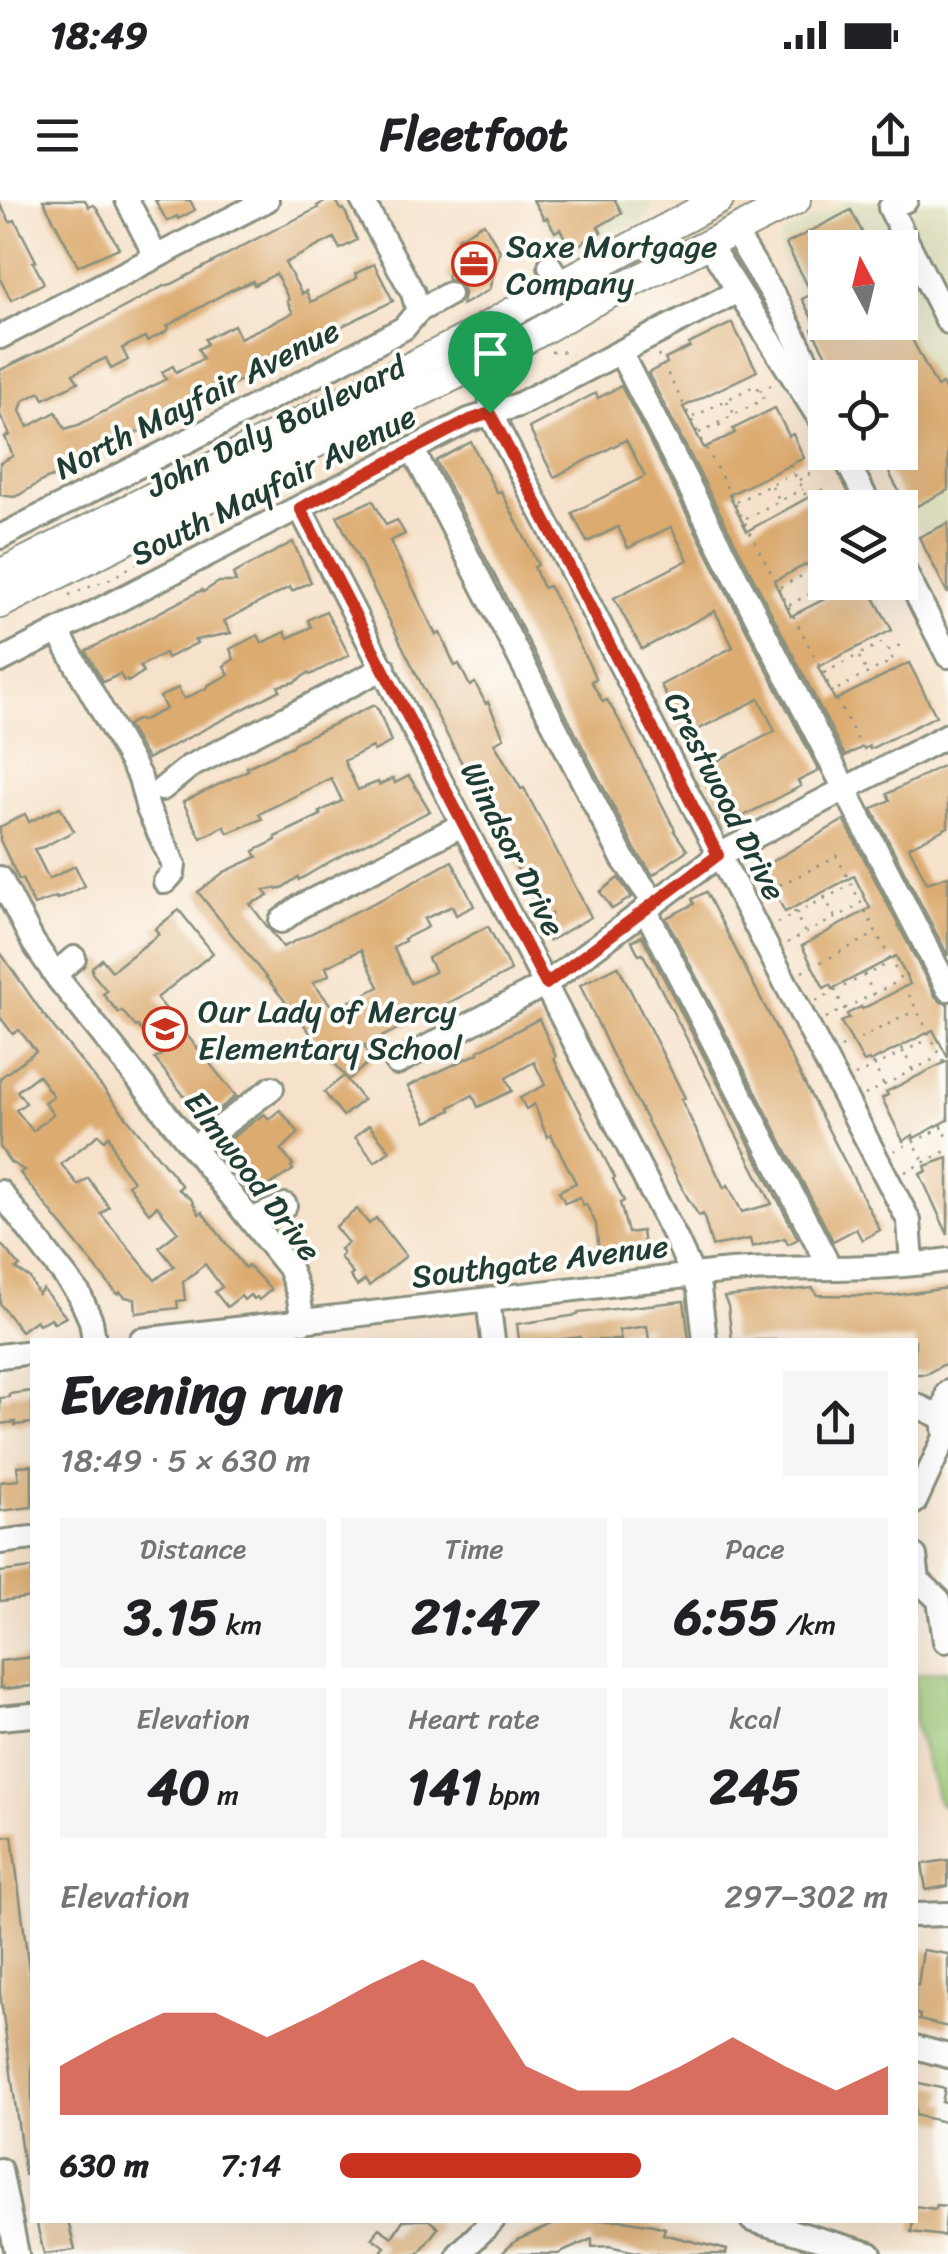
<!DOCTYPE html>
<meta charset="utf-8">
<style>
:root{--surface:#fff;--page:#f6f6f6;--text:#202124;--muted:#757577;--accent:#c8321e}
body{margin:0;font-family:Sriracha,sans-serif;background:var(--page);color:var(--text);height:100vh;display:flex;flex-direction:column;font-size:38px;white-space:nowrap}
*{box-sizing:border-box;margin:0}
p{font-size:32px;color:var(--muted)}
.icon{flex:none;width:55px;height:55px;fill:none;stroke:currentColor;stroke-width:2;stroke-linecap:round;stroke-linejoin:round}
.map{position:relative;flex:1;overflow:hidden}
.panel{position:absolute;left:30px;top:1138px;width:888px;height:885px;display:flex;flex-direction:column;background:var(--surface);border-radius:0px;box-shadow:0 10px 40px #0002}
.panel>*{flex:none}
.needle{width:65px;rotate:353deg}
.controls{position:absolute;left:808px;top:30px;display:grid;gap:20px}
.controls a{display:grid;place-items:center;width:110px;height:110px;border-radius:0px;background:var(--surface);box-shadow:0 10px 40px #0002;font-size:50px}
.pin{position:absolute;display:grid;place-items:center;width:85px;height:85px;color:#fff;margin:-102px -42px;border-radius:50% 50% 50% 0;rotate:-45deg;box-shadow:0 0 10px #0007}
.pin .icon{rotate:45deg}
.round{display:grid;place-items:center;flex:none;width:105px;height:105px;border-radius:0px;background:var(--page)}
.overview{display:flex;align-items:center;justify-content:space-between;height:170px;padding:0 30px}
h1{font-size:55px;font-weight:800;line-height:75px}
.figures{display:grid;grid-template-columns:repeat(3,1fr);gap:15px;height:170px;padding:10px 30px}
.figures div{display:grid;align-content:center;border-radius:0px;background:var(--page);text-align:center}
.figures b{font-size:50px;font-weight:800}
.figures small{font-size:28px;font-weight:400}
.figures p{font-size:28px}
.chart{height:280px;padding:20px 30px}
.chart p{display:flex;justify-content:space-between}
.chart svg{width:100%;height:180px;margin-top:10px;fill:var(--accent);opacity:.7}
ul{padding:0 30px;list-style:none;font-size:32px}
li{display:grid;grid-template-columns:160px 120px 1fr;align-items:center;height:75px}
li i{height:25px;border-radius:12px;background:var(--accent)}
.status{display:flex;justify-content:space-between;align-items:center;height:70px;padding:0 50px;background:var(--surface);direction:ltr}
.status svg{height:28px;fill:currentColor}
header{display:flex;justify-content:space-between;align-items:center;height:130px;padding:0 30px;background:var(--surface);font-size:45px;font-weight:800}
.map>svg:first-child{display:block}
.built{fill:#dddebc;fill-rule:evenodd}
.green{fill:#9cc977;stroke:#5e8356;stroke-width:2.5}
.building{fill:#dcab70;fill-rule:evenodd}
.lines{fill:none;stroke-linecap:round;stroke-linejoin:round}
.minor-casing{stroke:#8a907f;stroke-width:28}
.major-casing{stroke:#8a907f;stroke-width:32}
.path{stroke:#8a907f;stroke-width:2.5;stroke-dasharray:2.5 8;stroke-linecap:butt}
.minor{stroke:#fff;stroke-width:22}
.major{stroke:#fff;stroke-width:28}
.route-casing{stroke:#fff;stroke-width:20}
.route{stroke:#c8321e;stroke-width:12}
.labels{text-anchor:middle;stroke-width:8;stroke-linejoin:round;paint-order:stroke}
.poi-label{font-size:32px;fill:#1f3d34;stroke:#fdfcf7;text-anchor:start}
.street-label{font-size:32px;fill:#1f3d34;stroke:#fdfcf7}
</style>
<div class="status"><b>18:49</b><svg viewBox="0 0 49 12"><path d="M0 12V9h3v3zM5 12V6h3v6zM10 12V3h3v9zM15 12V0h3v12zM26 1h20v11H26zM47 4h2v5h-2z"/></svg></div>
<header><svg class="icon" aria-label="menu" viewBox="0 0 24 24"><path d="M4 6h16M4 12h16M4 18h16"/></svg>Fleetfoot<svg class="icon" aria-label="share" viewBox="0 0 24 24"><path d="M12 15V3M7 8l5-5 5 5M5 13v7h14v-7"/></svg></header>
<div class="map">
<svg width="948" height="2054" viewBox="0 0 948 2054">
<rect width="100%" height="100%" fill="#fdfcf7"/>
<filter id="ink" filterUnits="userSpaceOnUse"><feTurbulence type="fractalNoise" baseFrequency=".01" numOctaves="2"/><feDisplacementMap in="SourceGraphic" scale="20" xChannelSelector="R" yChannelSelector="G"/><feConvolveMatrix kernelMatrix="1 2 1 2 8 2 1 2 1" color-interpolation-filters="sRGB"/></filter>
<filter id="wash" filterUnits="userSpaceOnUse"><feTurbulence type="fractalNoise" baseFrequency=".0048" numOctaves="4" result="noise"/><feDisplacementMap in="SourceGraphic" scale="40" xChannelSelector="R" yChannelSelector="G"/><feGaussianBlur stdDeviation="2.25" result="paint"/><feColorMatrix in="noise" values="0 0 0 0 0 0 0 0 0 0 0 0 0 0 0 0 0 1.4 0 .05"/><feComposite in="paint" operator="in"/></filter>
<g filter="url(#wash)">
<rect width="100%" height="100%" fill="#f6e2ca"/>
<g class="built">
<polygon points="533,0 651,0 651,4 650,12 643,22 608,33 566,58"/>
<path d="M 850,0 L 948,0 L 948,386 L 881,253 L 900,252 L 900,178 L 842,177 L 779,48 L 783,34 ZM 825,48 L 900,48 L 900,122 L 825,122 Z"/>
</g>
<polygon class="green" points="948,1470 948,1607 940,1604 937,1598 915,1524 915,1475"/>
<g id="blocks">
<g class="building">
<polygon points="43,0 85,0 89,7 93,5 96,7 119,48 78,66"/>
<polygon points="155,0 190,0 195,10 178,19 177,16 167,21"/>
<path d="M 328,0 L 336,0 L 341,10 L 344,9 L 357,40 L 340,49 L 334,38 L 285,63 L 302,94 L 306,91 L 311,102 L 357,78 L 355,74 L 374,64 L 393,101 L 300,147 L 301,150 L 193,204 L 173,217 L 128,236 L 130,239 L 77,265 L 66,265 L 58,275 L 44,280 L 19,295 L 14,297 L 0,295 L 0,263 L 13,256 L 5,237 L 10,235 L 0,215 L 0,170 L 65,139 L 164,86 L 172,84 L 256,39 L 318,8 L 317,6 ZM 276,74 L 289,100 L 287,101 L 293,113 L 240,138 L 234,125 L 205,139 L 207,144 L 198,149 L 203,159 L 176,172 L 173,166 L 162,172 L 166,179 L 78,225 L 65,229 L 56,212 L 28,227 L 20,211 L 23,201 L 40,192 L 44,199 L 78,182 L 73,174 L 106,158 L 111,169 L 128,160 L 122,148 L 145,137 L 147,141 L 165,132 L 169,128 L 167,126 L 231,90 L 253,81 L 254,85 Z"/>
<polygon points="533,0 615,0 622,13 598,27 601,32 571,49 560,29 555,32 547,18 544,19"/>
<polygon points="0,4 10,22 15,20 36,61 33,62 44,83 11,100 0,79"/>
<polygon points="851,10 870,48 825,48 825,122 903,122 937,187 942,184 948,195 948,290 909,310 878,252 900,252 900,178 838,178 812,129 816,126 802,99 812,94 786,44"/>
<polygon points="484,23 500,51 489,90 462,105 464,93 462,86 456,81 447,78 458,38"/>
<polygon points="732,123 757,171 683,207 704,248 735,233 733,229 775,208 789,236 793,234 804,258 729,295 747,331 822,290 830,308 825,308 825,355 774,381 791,416 858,382 865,382 892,430 818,467 835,500 909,463 936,516 870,549 869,546 864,549 863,547 845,556 648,173 667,163 665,159 690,147 689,144"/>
<polygon points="621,186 819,571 798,581 801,586 730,623 702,569 775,531 759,499 685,536 661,485 733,447 715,411 642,449 614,398 688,360 671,327 628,348 618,327 587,342 572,313 645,276 626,240 554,277 529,228 596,193 598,198"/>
<polygon points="471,242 497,293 501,291 529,346 538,365 534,367 543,388 549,386 587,460 596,479 591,481 603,502 607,500 618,518 675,630 674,631 687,650 653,675 636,651 436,261"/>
<polygon points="373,300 386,325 397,320 405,334 390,341 436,435 440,433 455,466 459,464 470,486 475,483 486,504 488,502 504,538 494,543 521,589 524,588 591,717 549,741 551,714 542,719 474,581 472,582 448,537 337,316"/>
<polygon points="948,323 948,394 919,337"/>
<polygon points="293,342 311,382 292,391 290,387 224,421 231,433 195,440 197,443 167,458 165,453 140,466 143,472 128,482 127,480 124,481 120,474 103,482 86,451 202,390 203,392 219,382 236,382 233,374"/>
<polygon points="326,411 349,455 310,475 308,473 295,482 278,486 280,490 147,559 127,525 139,519 141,521 166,509 160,497 178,488 184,499 208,487 208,485 229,475 224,466 234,459 230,449 258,435 262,443 285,432 288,438 311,427 308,420"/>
<path d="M 374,505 L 379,511 L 391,542 L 374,551 L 372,547 L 344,561 L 358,590 L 378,582 L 379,585 L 393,578 L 395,583 L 409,576 L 430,611 L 331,661 L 299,680 L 298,677 L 282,688 L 264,690 L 268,696 L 250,704 L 283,747 L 390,695 L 452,661 L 474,706 L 456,715 L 452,706 L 424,719 L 428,727 L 404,739 L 405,741 L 393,747 L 411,783 L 435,772 L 428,758 L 488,726 L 511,771 L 364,846 L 373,859 L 348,880 L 198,692 L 224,672 L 257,657 L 254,651 L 276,640 L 275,637 L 321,615 L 319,612 L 342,601 L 331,578 L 259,614 L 262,619 L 228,633 L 224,626 L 201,638 L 183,602 L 248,570 L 247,567 L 292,546 L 294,543 ZM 361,750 L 379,787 L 334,809 L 313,783 L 329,775 L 326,767 Z"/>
<polygon points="948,563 948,627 909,647 927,683 948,676 948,756 872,609 890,600 887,594"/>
<polygon points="60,607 74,631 43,647 34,649 49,679 75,666 85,686 57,699 56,697 34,705 22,679 19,680 0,640 0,627 25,614 29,622"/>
<polygon points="844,620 935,796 941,802 948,804 948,858 933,830 870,862 869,860 864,862 841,822 849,818 847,814 861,807 862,809 910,784 896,756 832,789 830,785 824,788 802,746 870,708 854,676 785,712 772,687 769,688 759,669"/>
<polygon points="618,678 632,697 612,709 600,692"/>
<polygon points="706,692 880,1030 862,1040 856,1029 833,1041 666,718 694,704 692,699"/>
<polygon points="179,710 213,753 157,798 236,896 204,921 155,859 161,855 138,826 136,827 122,811 119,813 103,794 107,791 92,773 92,767 102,759 112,771 159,734 155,729"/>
<polygon points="642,736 798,1039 788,1044 785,1038 752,1047 750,1039 712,1046 703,1014 699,1016 687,997 611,852 580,785 618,766 685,898 681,899 724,988 728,985 742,1012 772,1004 643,754 639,755 632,741"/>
<path d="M 0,752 L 43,814 L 182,986 L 178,989 L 191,999 L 199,1014 L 202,1012 L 245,1068 L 248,1065 L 271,1090 L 259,1100 L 257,1097 L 254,1099 L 250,1095 L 244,1100 L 241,1096 L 227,1107 L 215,1092 L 222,1087 L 205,1064 L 183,1082 L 185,1100 L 177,1101 L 178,1108 L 136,1113 L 135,1099 L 125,1097 L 120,1092 L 117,1094 L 20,973 L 24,970 L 10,962 L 0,947 L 0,878 L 36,851 L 19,830 L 13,834 L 0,817 ZM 38,875 L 53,896 L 44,902 L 53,914 L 33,931 L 16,910 L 26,903 L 17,891 ZM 99,934 L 104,940 L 109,936 L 120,964 L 133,981 L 128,985 L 149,1013 L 157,1006 L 178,1032 L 159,1047 L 174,1066 L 155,1080 L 101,1014 L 109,1007 L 88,978 L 78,985 L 61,964 Z"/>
<polygon points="539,819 556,857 554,859 569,890 615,978 613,979 624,1001 620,1003 628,1033 642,1031 645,1054 600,1060 596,1024 586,1004 583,1005 580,997 565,1003 559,991 576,983 551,935 547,937 534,904 526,909 520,898 545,885 534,862 506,878 512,891 478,907 473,895 450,907 451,910 427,922 408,886 479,853 478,851"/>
<polygon points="948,861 948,920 914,938 913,935 903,941 882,898 888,895 886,892"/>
<polygon points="344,876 363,900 343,916 324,892"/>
<polygon points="280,910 299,933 281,950 293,965 291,967 293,970 271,984 275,989 256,1001 227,965 230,963 218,948 264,914 269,919"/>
<polygon points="369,925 390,951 375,962 355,937"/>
<polygon points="948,958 948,1035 920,974 927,971 925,966"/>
<polygon points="357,1009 369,1024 376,1018 406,1056 369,1086 365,1080 357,1086 350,1076 353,1074 340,1057 343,1054 340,1049 348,1043 335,1027"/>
<polygon points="0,1043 20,1066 16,1069 30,1078 38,1094 43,1089 66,1117 54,1123 51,1118 39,1124 36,1120 21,1131 0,1104"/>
<polygon points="813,1088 817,1095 890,1096 948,1088 948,1162 926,1174 915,1174 915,1140 732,1140 728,1106 724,1097"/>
<polygon points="684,1101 689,1140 649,1140 647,1126 619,1130 621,1140 581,1140 580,1137 556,1140 519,1140 517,1124 578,1115 578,1113"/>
<polygon points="32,1191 32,1223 15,1225 15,1222 0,1224 0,1198 9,1197 9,1194"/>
<polygon points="32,1265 32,1307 0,1311 0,1282 19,1280 17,1266"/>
<polygon points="32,1368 32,1397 0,1401 0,1372"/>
<polygon points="32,1457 32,1486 3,1489 3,1487 0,1488 0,1461"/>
<polygon points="12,1636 32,1793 32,1975 25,1975 0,1793 0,1637"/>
<polygon points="948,1660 948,1686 926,1690 922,1664"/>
<polygon points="923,1750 948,1754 948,1827 919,1820 920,1815 915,1814 915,1784 918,1785"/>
<polygon points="915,1882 945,1889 942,1902 948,1904 948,1923 915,1915"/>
<polygon points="936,2005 947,2006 944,2036 911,2032 913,2020 915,2020 915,2006 935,2009"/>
<polygon points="36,2020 68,2020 75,2050 44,2054"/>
<polygon points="403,2020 429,2020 438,2028 418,2054 379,2054 385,2047 372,2038 379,2028 392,2037"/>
<polygon points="563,2020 623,2020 653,2025 665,2028 663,2034 727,2050 726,2054 645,2054 609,2046 592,2047 592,2039 558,2054 501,2054 517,2040"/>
</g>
</g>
</g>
<g filter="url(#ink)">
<use href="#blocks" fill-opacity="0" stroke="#8a907f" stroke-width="2.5"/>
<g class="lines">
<g class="minor-casing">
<g id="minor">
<polyline points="127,0 156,57"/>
<polyline points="362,0 413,93 418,111"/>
<polyline points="906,0 890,8 948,122"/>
<polyline points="734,31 777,101 825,198"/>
<polyline points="708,43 825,227"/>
<polyline points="550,66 561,84"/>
<polyline points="482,130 494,157 490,213 909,1021 912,1064"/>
<polyline points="0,137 267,0"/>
<polyline points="620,152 948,789"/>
<polyline points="413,250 623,659 654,702"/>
<polyline points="842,252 871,308"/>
<polyline points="300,308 677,1041 699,1089 705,1140"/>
<polyline points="0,337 320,173 404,128 418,111 449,94"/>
<polyline points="900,362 948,456"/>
<polyline points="58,432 140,578 148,609 174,665 173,673 165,682"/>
<polyline points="0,461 469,220 518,205 738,91"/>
<polyline points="162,589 189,567 384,468"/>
<polyline points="0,678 33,742 59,780 289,1068 298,1092 303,1122"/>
<polyline points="645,709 829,1066"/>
<polyline points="281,721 301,706 462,625"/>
<polyline points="55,774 74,758"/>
<polyline points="397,863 546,784 719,655 948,535"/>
<polyline points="193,948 272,888"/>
<polyline points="0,992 79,1094 91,1121 94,1140"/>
<polyline points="251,1020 285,1005"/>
<polyline points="488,1100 493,1140"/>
<path d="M 141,1140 L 720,1072 C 795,1065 873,1072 948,1060"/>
<polyline points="0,1156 32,1152"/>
<polyline points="915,1205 948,1220"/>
<polyline points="915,1302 945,1237 943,1218 948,1192"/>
<polyline points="0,1342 32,1338"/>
<polyline points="915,1356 918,1380 939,1400 945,1441"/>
<polyline points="0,1518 32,1515"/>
<polyline points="915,1715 948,1714"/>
<polyline points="915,1847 948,1856"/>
<polyline points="0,1970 17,2054"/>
<polyline points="752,2020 870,2054"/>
<polyline points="459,2054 493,2020"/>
</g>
</g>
<g class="major-casing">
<g id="major">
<polyline points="0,374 467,138 561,84 719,0"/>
<polyline points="0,404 302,250 509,149 587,105 796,0"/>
</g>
</g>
<g class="path">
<polyline points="551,152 560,151 572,154"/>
<polyline points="658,155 866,556"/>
<polyline points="760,191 771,185"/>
<polyline points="727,201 734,214"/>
<polyline points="693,217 756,185 764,199 699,233"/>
<polyline points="719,224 722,232"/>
<polyline points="790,265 806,296"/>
<polyline points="799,280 815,271"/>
<polyline points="772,286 780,301"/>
<polyline points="736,302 794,273"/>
<polyline points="233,311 257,303 311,271"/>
<polyline points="746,318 803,289"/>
<polyline points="815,371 823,386"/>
<polyline points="846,382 847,384"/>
<polyline points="780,387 825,364"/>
<polyline points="69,395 110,379 186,335"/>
<polyline points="789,405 832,382"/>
<polyline points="888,451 904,443"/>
<polyline points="859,457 867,472"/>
<polyline points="824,473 883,442 893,460 832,492"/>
<polyline points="836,655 948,870"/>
<polyline points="761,694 835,658"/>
<polyline points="824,696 837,721"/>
<polyline points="794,711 807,737"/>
<polyline points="777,723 849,686"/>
<polyline points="787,743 860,705"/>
<polyline points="802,772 875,734"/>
<polyline points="864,774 875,797"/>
<polyline points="834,789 846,812"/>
<polyline points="816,801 889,763"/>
<polyline points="826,818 899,781"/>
<polyline points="841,848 914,811"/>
<polyline points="902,848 915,875"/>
<polyline points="873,863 886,890"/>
<polyline points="855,876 929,839"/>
<polyline points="865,895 938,857"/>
<polyline points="941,924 948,938"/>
<polyline points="912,938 925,964"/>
<polyline points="894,951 948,925"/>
<polyline points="905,972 948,950"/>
</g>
<use href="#minor" class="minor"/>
<use href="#major" class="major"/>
</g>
</g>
<g class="lines" filter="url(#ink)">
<g class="route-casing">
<polygon id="route" points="490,213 718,655 546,784 300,308 470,220"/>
</g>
<use href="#route" class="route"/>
</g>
<defs>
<g id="office-ring" transform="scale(2.25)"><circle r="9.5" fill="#fdfcf7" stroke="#c8321e" stroke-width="1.5"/><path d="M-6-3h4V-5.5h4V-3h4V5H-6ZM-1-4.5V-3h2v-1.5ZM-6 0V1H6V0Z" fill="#c8321e"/></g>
<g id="school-ring" transform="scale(2.25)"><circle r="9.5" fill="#fdfcf7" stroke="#c8321e" stroke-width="1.5"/><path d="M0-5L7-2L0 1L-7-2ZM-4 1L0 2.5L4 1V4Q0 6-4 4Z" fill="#c8321e"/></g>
</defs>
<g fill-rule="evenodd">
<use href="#office-ring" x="474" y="64"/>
<use href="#school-ring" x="165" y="829"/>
</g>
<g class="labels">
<g class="poi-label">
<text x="506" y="57">Saxe Mortgage<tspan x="506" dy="37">Company</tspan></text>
<text x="198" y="822">Our Lady of Mercy<tspan x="198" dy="37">Elementary School</tspan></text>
</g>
<g class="street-label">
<text transform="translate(197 199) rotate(-27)" y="11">North Mayfair Avenue</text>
<text transform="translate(276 226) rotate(-26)" y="11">John Daly Boulevard</text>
<text transform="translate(273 285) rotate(-27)" y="11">South Mayfair Avenue</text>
<text transform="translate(725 596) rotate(63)" y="11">Crestwood Drive</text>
<text transform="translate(513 649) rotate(63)" y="11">Windsor Drive</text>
<text transform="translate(253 976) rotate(53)" y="11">Elmwood Drive</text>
<text transform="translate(540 1061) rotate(-7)" y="11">Southgate Avenue</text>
</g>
</g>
</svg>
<div class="controls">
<a><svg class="needle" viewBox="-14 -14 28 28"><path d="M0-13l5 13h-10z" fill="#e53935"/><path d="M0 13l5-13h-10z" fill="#757577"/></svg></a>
<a><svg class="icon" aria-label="locate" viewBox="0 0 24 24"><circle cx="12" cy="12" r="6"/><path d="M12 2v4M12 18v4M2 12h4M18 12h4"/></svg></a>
<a><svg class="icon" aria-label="layers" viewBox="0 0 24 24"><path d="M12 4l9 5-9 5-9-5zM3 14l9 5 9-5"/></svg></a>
</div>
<div class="pin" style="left:490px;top:213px;background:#1e9e55"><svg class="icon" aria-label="arrive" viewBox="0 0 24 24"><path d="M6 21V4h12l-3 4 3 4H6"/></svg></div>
<section class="panel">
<div class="overview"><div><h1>Evening run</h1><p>18:49 · 5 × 630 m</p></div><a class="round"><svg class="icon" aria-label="share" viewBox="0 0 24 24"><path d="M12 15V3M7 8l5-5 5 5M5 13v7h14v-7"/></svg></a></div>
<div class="figures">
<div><p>Distance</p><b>3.15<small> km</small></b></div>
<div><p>Time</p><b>21:47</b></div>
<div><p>Pace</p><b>6:55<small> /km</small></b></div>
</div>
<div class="figures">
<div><p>Elevation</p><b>40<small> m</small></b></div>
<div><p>Heart rate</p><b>141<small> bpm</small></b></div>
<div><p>kcal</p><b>245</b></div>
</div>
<div class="chart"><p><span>Elevation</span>297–302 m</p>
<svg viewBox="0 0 160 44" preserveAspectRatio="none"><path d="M0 44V32L10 25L20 19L30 19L40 25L50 19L60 12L70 6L80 12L90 32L100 38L110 38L120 32L130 25L140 32L150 38L160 32V44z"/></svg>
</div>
<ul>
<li><b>630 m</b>7:14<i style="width:55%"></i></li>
</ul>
</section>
</div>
